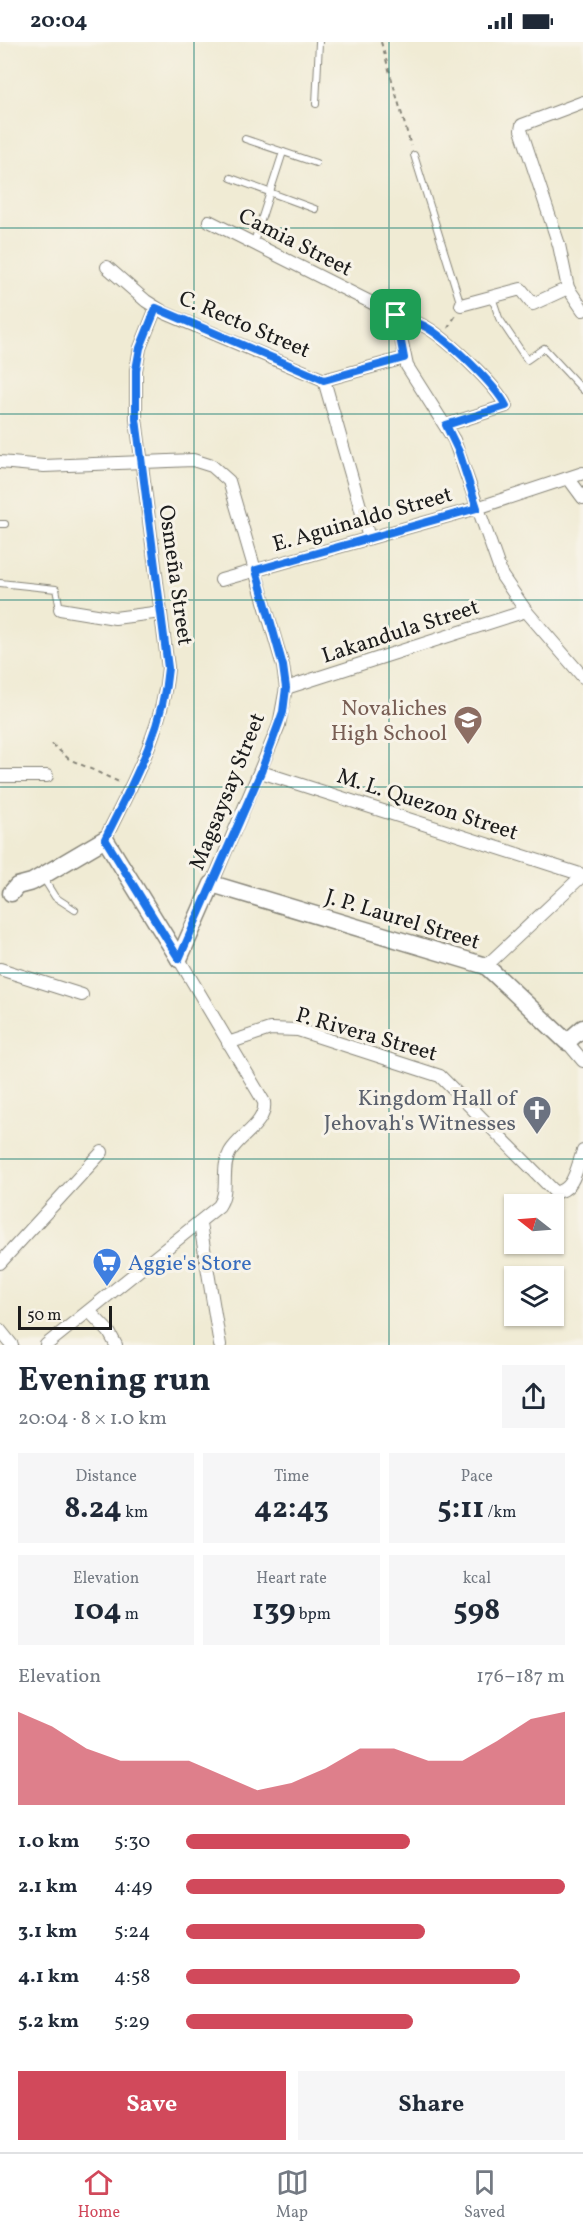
<!DOCTYPE html>
<meta charset="utf-8">
<style>
:root{--surface:#fff;--page:#f6f6f7;--text:#1f2937;--muted:#747a83;--line:#e0e1e3;--accent:#d1495b}
body{margin:0;font-family:Vollkorn,serif;background:var(--page);color:var(--text);height:100vh;display:flex;flex-direction:column;font-size:22px;white-space:nowrap}
*{box-sizing:border-box;margin:0}
p{font-size:20px;color:var(--muted)}
.icon{flex:none;width:33px;height:33px;fill:none;stroke:currentColor;stroke-width:2;stroke-linecap:round;stroke-linejoin:round}
.map{position:relative;height:1303px;overflow:hidden}
.drawer{display:flex;flex-direction:column;background:var(--surface);flex:1}
.drawer>*{flex:none}
.needle{width:39px;rotate:287deg}
.tools{position:absolute;left:504px;top:1152px;display:grid;gap:12px}
.tools a{display:grid;place-items:center;width:60px;height:60px;border-radius:0px;background:var(--surface);box-shadow:0 2px 4px #0004;font-size:30px}
.scale{position:absolute;left:18px;bottom:15px;width:94px;box-sizing:border-box;padding-left:6px;border:3px solid #1c1c1c;border-top:0;font-size:16px;line-height:21px;white-space:nowrap;color:#1c1c1c;-webkit-text-stroke:4px #f7f3e8;paint-order:stroke}
.pin{position:absolute;display:grid;place-items:center;width:51px;height:51px;color:#fff;margin:-26px;border-radius:12px;box-shadow:0 3px 9px #0006}
.round{display:grid;place-items:center;flex:none;width:63px;height:63px;border-radius:0px;background:var(--page)}
.summary{display:flex;align-items:center;justify-content:space-between;height:102px;padding:0 18px}
h1{font-size:33px;font-weight:700;line-height:45px}
.metrics{display:grid;grid-template-columns:repeat(3,1fr);gap:9px;height:102px;padding:6px 18px}
.metrics div{display:grid;align-content:center;border-radius:0px;background:var(--page);text-align:center}
.metrics b{font-size:30px;font-weight:700}
.metrics small{font-size:16px;font-weight:400}
.metrics p{font-size:16px}
.chart{height:168px;padding:12px 18px}
.chart p{display:flex;justify-content:space-between}
.chart svg{width:100%;height:108px;margin-top:6px;fill:var(--accent);opacity:.7}
.button{display:flex;gap:12px;margin-top:auto;padding:12px 18px}
.button a{flex:1;height:69px;border-radius:0px;background:var(--accent);color:#fff;font-size:24px;font-weight:700;line-height:69px;text-align:center}
.button a+a{background:var(--page);color:var(--text)}
ul{padding:0 18px;list-style:none;font-size:20px}
li{display:grid;grid-template-columns:96px 72px 1fr;align-items:center;height:45px}
li i{height:15px;border-radius:8px;background:var(--accent)}
.status{display:flex;justify-content:space-between;align-items:center;height:42px;padding:0 30px;background:var(--surface);direction:ltr}
.status svg{height:16px;fill:currentColor}
.dock{display:flex;justify-content:space-around;align-items:center;height:84px;border-top:2px solid var(--line);background:var(--surface);font-size:16px;color:var(--muted)}
.dock a{display:grid;justify-items:center;gap:3px}
.dock .selected{color:var(--accent)}
.map>svg:first-child{display:block}
.lines{fill:none;stroke-linecap:round;stroke-linejoin:round}
.lane-casing{stroke:#868478;stroke-width:8}
.street-casing{stroke:#868478;stroke-width:14}
.secondary-casing{stroke:#868478;stroke-width:19}
.path{stroke:#868478;stroke-width:2;stroke-dasharray:4.5 4.5;stroke-linecap:butt}
.lane{stroke:#fff;stroke-width:6}
.street{stroke:#fff;stroke-width:12}
.secondary{stroke:#fff;stroke-width:16}
.route-casing{stroke:#fff;stroke-width:12}
.route{stroke:#1a73e8;stroke-width:8}
.grid{fill:none;stroke:#0f766e;stroke-width:1.5;stroke-opacity:0.55}
.labels{text-anchor:middle;stroke-width:6;stroke-linejoin:round;paint-order:stroke}
.street-label{font-size:22px;fill:#1c1c1c;stroke:#f7f3e8}
.education-label{font-size:22px;fill:#785e54;stroke:#f7f3e8;text-anchor:end}
.worship-label{font-size:22px;fill:#5b616d;stroke:#f7f3e8;text-anchor:end}
.shop-label{font-size:22px;fill:#366cbe;stroke:#f7f3e8;text-anchor:start}
</style>
<div class="status"><b>20:04</b><svg viewBox="0 0 49 12"><path d="M0 12V9h3v3zM5 12V6h3v6zM10 12V3h3v9zM15 12V0h3v12zM26 1h20v11H26zM47 4h2v5h-2z"/></svg></div>
<div class="map">
<svg width="583" height="1303" viewBox="0 0 583 1303">
<rect width="100%" height="100%" fill="#f7f3e8"/>
<filter id="ink" filterUnits="userSpaceOnUse"><feTurbulence type="fractalNoise" baseFrequency=".0167" numOctaves="2"/><feDisplacementMap in="SourceGraphic" scale="12" xChannelSelector="R" yChannelSelector="G"/><feConvolveMatrix kernelMatrix="1 2 1 2 8 2 1 2 1" color-interpolation-filters="sRGB"/></filter>
<filter id="wash" filterUnits="userSpaceOnUse"><feTurbulence type="fractalNoise" baseFrequency=".008" numOctaves="4" result="noise"/><feDisplacementMap in="SourceGraphic" scale="24" xChannelSelector="R" yChannelSelector="G"/><feGaussianBlur stdDeviation="1.35" result="paint"/><feColorMatrix in="noise" values="0 0 0 0 0 0 0 0 0 0 0 0 0 0 0 0 0 1.4 0 .05"/><feComposite in="paint" operator="in"/></filter>
<g filter="url(#wash)">
<rect width="100%" height="100%" fill="#f0ebd4"/>
</g>
<g filter="url(#ink)">
<g class="lines">
<g class="lane-casing">
<g id="lane">
<polyline points="316,62 319,0"/>
<polyline points="245,97 316,121"/>
<polyline points="414,113 461,263"/>
<polyline points="231,136 315,167"/>
<polyline points="254,200 283,110"/>
<polyline points="492,255 499,276 527,318 544,306 583,348"/>
<polyline points="0,482 5,482"/>
<polyline points="0,541 56,547 60,567"/>
<polyline points="42,834 55,855 75,868"/>
</g>
</g>
<g class="street-casing">
<g id="street">
<polyline points="583,60 522,83 521,88 559,203 568,246 583,268"/>
<path d="M 209,179 L 396,273 C 406,277 417,280 426,285 C 447,297 496,343 506,364 L 446,383"/>
<polyline points="107,225 146,259 165,271 324,338"/>
<polyline points="461,263 521,247 533,262 568,246"/>
<polyline points="396,273 407,324 454,398 502,534 526,569 583,635"/>
<polyline points="324,338 369,496"/>
<polyline points="324,338 404,316"/>
<polyline points="0,420 44,424 193,418 212,424 229,439 283,624 286,646 279,683 212,842"/>
<polyline points="569,437 583,456"/>
<polyline points="221,538 477,466 583,431"/>
<polyline points="60,567 115,576 161,570"/>
<polyline points="286,646 526,569"/>
<polyline points="261,730 583,833"/>
<polyline points="0,734 47,734"/>
<path d="M 105,797 C 132,742 163,688 168,626 L 136,377 L 136,328 L 140,306 L 156,266"/>
<polyline points="486,924 583,833"/>
<polyline points="0,927 82,953"/>
<polyline points="567,1000 583,1019"/>
<path d="M 228,1001 L 270,987 L 298,988 L 440,1034 L 555,1150 C 574,1150 577,1124 583,1109"/>
<polyline points="200,1182 220,1303"/>
<polyline points="0,1221 102,1110"/>
<polyline points="89,1269 109,1290 116,1303"/>
<polyline points="0,1288 12,1303"/>
<path d="M 46,1303 L 219,1164 C 230,1148 220,1127 230,1110 C 240,1093 267,1081 264,1060 L 179,917"/>
</g>
</g>
<g class="secondary-casing">
<g id="secondary">
<polyline points="11,851 17,844 32,840 105,797 179,917"/>
<polyline points="179,917 212,842 486,924 567,1000 583,986"/>
</g>
</g>
<g class="path">
<polyline points="381,0 411,104"/>
<polyline points="448,286 456,273"/>
<polyline points="52,702 69,717 119,740"/>
</g>
<use href="#lane" class="lane"/>
<use href="#street" class="street"/>
<use href="#secondary" class="secondary"/>
</g>
</g>
<g class="lines" filter="url(#ink)">
<g class="route-casing">
<path id="route" d="M 156,266 L 324,338 L 404,316 L 396,273 C 406,277 417,280 426,285 C 447,297 496,343 506,364 L 446,383 L 459,410 L 477,466 L 256,528 L 283,624 L 286,646 L 283,670 L 261,730 L 179,917 L 105,797 C 132,742 163,688 168,626 L 136,377 L 136,328 L 140,306 Z"/>
</g>
<use href="#route" class="route"/>
</g>
<path class="grid" d="M 194,0 L 194,1303M 389,0 L 389,1303M 0,186 L 583,186M 0,372 L 583,372M 0,558 L 583,558M 0,745 L 583,745M 0,931 L 583,931M 0,1117 L 583,1117"/>
<defs>
<g id="school-pin" transform="scale(1.5)"><path d="M0 17L-7.5 6A9.5 9.5 0 1 1 7.5 6Z" fill="#8d6e63" stroke="#f7f3e8"/><path d="M0-5L7-2L0 1L-7-2ZM-4 1L0 2.5L4 1V4Q0 6-4 4Z" fill="#fff"/></g>
<g id="church-pin" transform="scale(1.5)"><path d="M0 17L-7.5 6A9.5 9.5 0 1 1 7.5 6Z" fill="#6b7280" stroke="#f7f3e8"/><path d="M-1.2-6h2.4v3.5h3.3v2.4h-3.3V6h-2.4V-.1h-3.3v-2.4h3.3Z" fill="#fff"/></g>
<g id="supermarket-pin" transform="scale(1.5)"><path d="M0 17L-7.5 6A9.5 9.5 0 1 1 7.5 6Z" fill="#3f7fe0" stroke="#f7f3e8"/><path d="M-6-5.5h2.5l.6 2H6L4.5 2H-2.5L-4.4-4H-6ZM-1.5 3.2a1.3 1.3 0 1 0 .1 0ZM3 3.2a1.3 1.3 0 1 0 .1 0Z" fill="#fff"/></g>
</defs>
<g fill-rule="evenodd">
<use href="#school-pin" x="468" y="678"/>
<use href="#church-pin" x="537" y="1068"/>
<use href="#supermarket-pin" x="107" y="1220"/>
</g>
<g class="labels">
<g class="street-label">
<text transform="translate(296 199) rotate(27)" y="8">Camia Street</text>
<text transform="translate(245 281) rotate(23)" y="8">C. Recto Street</text>
<text transform="translate(362 476) rotate(-16)" y="8">E. Aguinaldo Street</text>
<text transform="translate(177 533) rotate(82)" y="8">Osmeña Street</text>
<text transform="translate(400 588) rotate(-18)" y="8">Lakandula Street</text>
<text transform="translate(226 749) rotate(-68)" y="8">Magsaysay Street</text>
<text transform="translate(428 761) rotate(18)" y="8">M. L. Quezon Street</text>
<text transform="translate(403 876) rotate(17)" y="8">J. P. Laurel Street</text>
<text transform="translate(367 991) rotate(16)" y="8">P. Rivera Street</text>
</g>
<g class="education-label">
<text x="447" y="673">Novaliches<tspan x="447" dy="25">High School</tspan></text>
</g>
<g class="worship-label">
<text x="516" y="1063">Kingdom Hall of<tspan x="516" dy="25">Jehovah's Witnesses</tspan></text>
</g>
<g class="shop-label">
<text x="128" y="1228">Aggie's Store</text>
</g>
</g>
</svg>
<div class="tools">
<a><svg class="needle" viewBox="-14 -14 28 28"><path d="M0-13l5 13h-10z" fill="#e53935"/><path d="M0 13l5-13h-10z" fill="#747a83"/></svg></a>
<a><svg class="icon" aria-label="layers" viewBox="0 0 24 24"><path d="M12 4l9 5-9 5-9-5zM3 14l9 5 9-5"/></svg></a>
</div>
<div class="scale">50 m</div>
<div class="pin" style="left:396px;top:273px;background:#1e9e55"><svg class="icon" aria-label="arrive" viewBox="0 0 24 24"><path d="M6 21V4h12l-3 4 3 4H6"/></svg></div>
</div>
<section class="drawer">
<div class="summary"><div><h1>Evening run</h1><p>20:04 · 8 × 1.0 km</p></div><a class="round"><svg class="icon" aria-label="share" viewBox="0 0 24 24"><path d="M12 15V3M7 8l5-5 5 5M5 13v7h14v-7"/></svg></a></div>
<div class="metrics">
<div><p>Distance</p><b>8.24<small> km</small></b></div>
<div><p>Time</p><b>42:43</b></div>
<div><p>Pace</p><b>5:11<small> /km</small></b></div>
</div>
<div class="metrics">
<div><p>Elevation</p><b>104<small> m</small></b></div>
<div><p>Heart rate</p><b>139<small> bpm</small></b></div>
<div><p>kcal</p><b>598</b></div>
</div>
<div class="chart"><p><span>Elevation</span>176–187 m</p>
<svg viewBox="0 0 160 44" preserveAspectRatio="none"><path d="M0 44V6L10 12L20 21L30 26L40 26L50 26L60 32L70 38L80 35L90 29L100 21L110 21L120 26L130 26L140 18L150 9L160 6V44z"/></svg>
</div>
<ul>
<li><b>1.0 km</b>5:30<i style="width:59%"></i></li>
<li><b>2.1 km</b>4:49<i style="width:100%"></i></li>
<li><b>3.1 km</b>5:24<i style="width:63%"></i></li>
<li><b>4.1 km</b>4:58<i style="width:88%"></i></li>
<li><b>5.2 km</b>5:29<i style="width:60%"></i></li>
</ul>
<div class="button"><a>Save</a><a>Share</a></div>
</section>
<nav class="dock">
<a class="selected"><svg class="icon" aria-label="home" viewBox="0 0 24 24"><path d="M3 11l9-7 9 7M6 9v11h12V9"/></svg>Home</a>
<a><svg class="icon" aria-label="map" viewBox="0 0 24 24"><path d="M3 6l6-2 6 2 6-2v14l-6 2-6-2-6 2zM9 4v14M15 6v14"/></svg>Map</a>
<a><svg class="icon" aria-label="saved" viewBox="0 0 24 24"><path d="M7 4h10v16l-5-4-5 4z"/></svg>Saved</a>
</nav>
